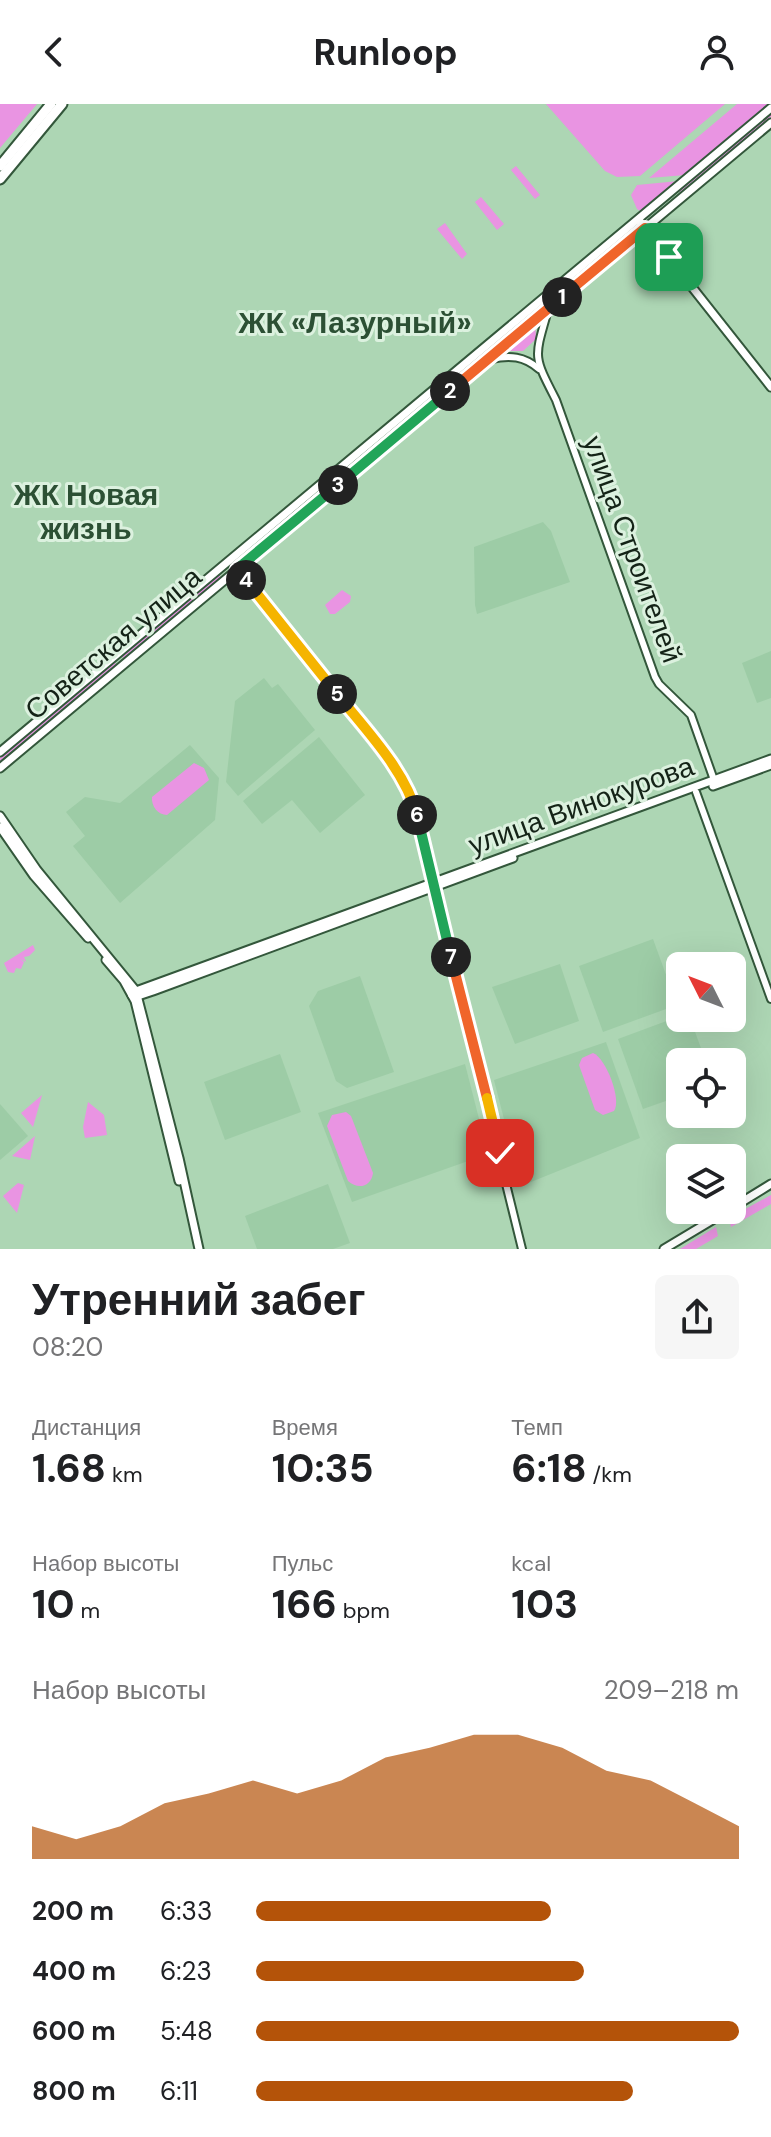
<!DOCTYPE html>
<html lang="ru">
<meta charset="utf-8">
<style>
:root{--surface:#fff;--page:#f6f6f6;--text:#202124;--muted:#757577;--accent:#b45309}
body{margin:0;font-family:"DM Sans",sans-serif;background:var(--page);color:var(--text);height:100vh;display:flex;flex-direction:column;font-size:30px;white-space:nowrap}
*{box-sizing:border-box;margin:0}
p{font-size:26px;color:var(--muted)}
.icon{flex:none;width:44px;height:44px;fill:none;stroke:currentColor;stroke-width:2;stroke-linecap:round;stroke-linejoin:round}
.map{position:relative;height:1145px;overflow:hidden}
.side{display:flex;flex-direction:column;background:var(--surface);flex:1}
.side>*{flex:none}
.needle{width:52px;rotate:312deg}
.buttons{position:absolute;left:666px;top:848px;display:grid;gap:16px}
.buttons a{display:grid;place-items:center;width:80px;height:80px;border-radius:12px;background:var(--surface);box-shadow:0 8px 32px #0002;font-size:40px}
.pin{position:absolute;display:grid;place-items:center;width:68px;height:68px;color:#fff;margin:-34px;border-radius:16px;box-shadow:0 4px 12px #0006}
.km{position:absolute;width:40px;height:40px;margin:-20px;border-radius:50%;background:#222;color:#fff;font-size:22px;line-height:40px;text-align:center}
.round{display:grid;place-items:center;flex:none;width:84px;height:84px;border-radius:12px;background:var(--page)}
.head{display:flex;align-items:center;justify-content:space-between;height:136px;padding:0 32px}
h1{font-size:44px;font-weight:700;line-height:60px}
.metrics{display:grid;grid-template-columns:repeat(3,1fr);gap:12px;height:136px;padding:8px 32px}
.metrics div{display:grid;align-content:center}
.metrics b{font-size:40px;font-weight:700}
.metrics small{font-size:22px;font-weight:400}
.metrics p{font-size:22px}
.chart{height:224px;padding:16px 32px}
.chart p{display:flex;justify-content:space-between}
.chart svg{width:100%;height:144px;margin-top:8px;fill:var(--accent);opacity:.7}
ul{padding:0 32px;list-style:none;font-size:26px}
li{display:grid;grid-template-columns:128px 96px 1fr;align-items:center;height:60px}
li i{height:20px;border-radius:10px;background:var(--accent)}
header{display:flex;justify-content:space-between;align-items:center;height:104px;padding:0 32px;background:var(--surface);font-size:36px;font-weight:700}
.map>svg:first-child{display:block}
.built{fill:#9dcca6}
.green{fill:#e994e2}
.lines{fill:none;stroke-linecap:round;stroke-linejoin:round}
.minor-casing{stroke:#33573b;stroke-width:10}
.major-casing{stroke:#33573b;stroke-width:11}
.highway-casing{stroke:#33573b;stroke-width:13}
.minor{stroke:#fff;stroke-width:6}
.major{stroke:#fff;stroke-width:7}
.highway{stroke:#fff;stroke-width:9}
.split-1-casing{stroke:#fff;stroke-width:16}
.split-2-casing{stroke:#fff;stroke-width:16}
.split-3-casing{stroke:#fff;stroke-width:16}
.split-4-casing{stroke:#fff;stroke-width:16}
.split-5-casing{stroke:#fff;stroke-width:16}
.split-6-casing{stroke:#fff;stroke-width:16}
.split-7-casing{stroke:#fff;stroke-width:16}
.split-8-casing{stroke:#fff;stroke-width:16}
.split-9-casing{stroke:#fff;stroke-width:16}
.split-1{stroke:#f0652b;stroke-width:10}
.split-2{stroke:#f0652b;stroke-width:10}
.split-3{stroke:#22a559;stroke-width:10}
.split-4{stroke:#22a559;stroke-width:10}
.split-5{stroke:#f5b400;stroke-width:10}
.split-6{stroke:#f5b400;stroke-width:10}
.split-7{stroke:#22a559;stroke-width:10}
.split-8{stroke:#f0652b;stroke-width:10}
.split-9{stroke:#f5b400;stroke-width:10}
.labels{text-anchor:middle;stroke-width:6;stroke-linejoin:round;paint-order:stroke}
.street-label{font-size:28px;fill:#142317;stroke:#dcf1df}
.neighbourhood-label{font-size:30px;font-weight:bold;fill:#2c5034;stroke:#dcf1df}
</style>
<header><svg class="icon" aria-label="back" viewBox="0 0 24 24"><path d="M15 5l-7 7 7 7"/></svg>Runloop<svg class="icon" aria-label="person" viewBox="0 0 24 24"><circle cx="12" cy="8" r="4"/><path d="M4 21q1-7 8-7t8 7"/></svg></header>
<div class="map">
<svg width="771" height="1145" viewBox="0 0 771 1145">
<rect width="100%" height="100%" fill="#add6b4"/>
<g class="built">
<polygon points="543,418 551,427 570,478 477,510 475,501 474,443"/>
<polygon points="771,547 771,594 757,599 742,559"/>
<polygon points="264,574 272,584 278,580 315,626 238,692 226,678 235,597"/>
<polygon points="319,633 365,691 320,729 292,696 262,720 243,697"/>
<polygon points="190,641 219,674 215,716 120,799 73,742 85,732 66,708 85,693 120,699"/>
<polygon points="653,835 677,901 603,928 579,862"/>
<polygon points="560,860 579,917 515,940 492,883"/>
<polygon points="360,872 394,968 347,984 336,977 309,902 318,887"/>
<polygon points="680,912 690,914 706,958 680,958 680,992 643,1005 618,935"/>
<polygon points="606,938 640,1034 521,1082 494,976"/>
<polygon points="280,950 301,1008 225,1036 204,978"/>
<polygon points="465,960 488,1050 352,1098 318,1009"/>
<polygon points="0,1000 28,1032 0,1056"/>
<polygon points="328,1080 350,1139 333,1145 257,1145 245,1112"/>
</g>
<g class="green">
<polygon points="0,0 37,0 0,44"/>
<polygon points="546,0 725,0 640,72 617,73 605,67"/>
<polygon points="737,0 768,0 686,71 649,74"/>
<polygon points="771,9 771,13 680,88 678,86"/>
<polygon points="516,62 540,91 535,95 511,66"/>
<polygon points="679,77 642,108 637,105 631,91 637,81"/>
<polygon points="481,93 504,120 497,126 475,98"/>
<polygon points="445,119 467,150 462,155 437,125"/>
<polygon points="587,163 588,165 362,355 360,354"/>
<polygon points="535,220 536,235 523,247 509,247 507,245"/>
<polygon points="352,361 353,362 254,444 253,443"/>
<polygon points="219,471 221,473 123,554 122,552"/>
<polygon points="342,486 351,492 350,498 335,510 330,510 325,501"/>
<polygon points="114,558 116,560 0,657 0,654"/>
<path d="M 194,659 L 204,664 L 209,676 L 167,711 C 158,711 151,702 152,693 Z"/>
<polygon points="33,841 35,846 29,852 24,853 26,858 21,855 24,858 21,865 16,864 14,869 8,868 4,859"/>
<path d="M 593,949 C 606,954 622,996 614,1007 L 603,1011 L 595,1006 L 579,961 L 582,954 Z"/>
<polygon points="42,991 33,1023 21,1009"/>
<polygon points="88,998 104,1011 107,1031 85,1034 83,1023"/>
<path d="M 346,1008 L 351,1012 L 373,1069 C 371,1083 358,1086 348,1077 L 327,1022 L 332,1011 Z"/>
<polygon points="35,1032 30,1056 12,1052"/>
<polygon points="18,1079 24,1081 17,1109 3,1092"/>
<polygon points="771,1091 771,1100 731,1123 729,1114"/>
<polygon points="716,1123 718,1132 696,1145 680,1145"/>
</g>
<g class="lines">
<g class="minor-casing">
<g id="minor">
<path d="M 548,206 C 534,255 533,251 556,296 L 655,573 L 659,580 L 691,611 L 714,676"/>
<path d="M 491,255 C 510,251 524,252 539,265"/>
<polyline points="237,465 399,671 412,694 432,778"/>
<polyline points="696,688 771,895"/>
<polyline points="433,783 522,1145"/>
</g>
</g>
<g class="major-casing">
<g id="major">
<polyline points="639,116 771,283"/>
<polyline points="0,648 771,4"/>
<polyline points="0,664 771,19"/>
<polyline points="713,682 771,661"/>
<polyline points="0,712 37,766 136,887 179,1054 199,1145"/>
<polyline points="0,723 34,772 88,834"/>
<polyline points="106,856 124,877 135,897 179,1077"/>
<polyline points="132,891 136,887 771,655"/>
<polyline points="132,891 138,892 153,887 513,754"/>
<polyline points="732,1104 771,1080"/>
<polyline points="664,1145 729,1106"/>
</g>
</g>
<g class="highway-casing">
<g id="highway">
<polyline points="0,62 51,0"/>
<polyline points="0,75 62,0"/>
</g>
</g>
<use href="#minor" class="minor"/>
<use href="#major" class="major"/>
<use href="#highway" class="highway"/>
</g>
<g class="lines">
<g class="split-1-casing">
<polyline id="split-1" points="562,193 645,124 669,153"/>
</g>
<g class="split-2-casing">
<polyline id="split-2" points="450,287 562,193"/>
</g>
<g class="split-3-casing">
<polyline id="split-3" points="338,381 450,287"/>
</g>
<g class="split-4-casing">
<polyline id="split-4" points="246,476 237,465 338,381"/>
</g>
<g class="split-5-casing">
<polyline id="split-5" points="246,476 337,590"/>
</g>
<g class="split-6-casing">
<path id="split-6" d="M 337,590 C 366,626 405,666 417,711"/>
</g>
<g class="split-7-casing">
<polyline id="split-7" points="417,711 451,853"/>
</g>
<g class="split-8-casing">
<polyline id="split-8" points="451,853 487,994"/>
</g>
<g class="split-9-casing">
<polyline id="split-9" points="487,994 500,1049"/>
</g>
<use href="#split-1" class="split-1"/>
<use href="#split-2" class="split-2"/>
<use href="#split-3" class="split-3"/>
<use href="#split-4" class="split-4"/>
<use href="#split-5" class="split-5"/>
<use href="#split-6" class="split-6"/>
<use href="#split-7" class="split-7"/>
<use href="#split-8" class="split-8"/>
<use href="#split-9" class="split-9"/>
</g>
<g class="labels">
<g class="street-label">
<text transform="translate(633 445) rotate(70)" y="10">улица Строителей</text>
<text transform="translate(113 539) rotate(-40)" y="10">Советская улица</text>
<text transform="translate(581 701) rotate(-20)" y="10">улица Винокурова</text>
</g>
<g class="neighbourhood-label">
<text x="355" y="229">ЖК «Лазурный»</text>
<text x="86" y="401">ЖК Новая<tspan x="86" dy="34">жизнь</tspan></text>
</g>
</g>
</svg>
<div class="buttons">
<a><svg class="needle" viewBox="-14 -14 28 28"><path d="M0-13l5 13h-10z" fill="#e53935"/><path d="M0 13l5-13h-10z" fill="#757577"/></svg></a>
<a><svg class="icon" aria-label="locate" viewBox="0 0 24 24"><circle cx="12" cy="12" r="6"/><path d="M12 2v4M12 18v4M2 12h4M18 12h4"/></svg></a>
<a><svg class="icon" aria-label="layers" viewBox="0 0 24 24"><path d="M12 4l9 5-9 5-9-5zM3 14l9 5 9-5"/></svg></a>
</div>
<div class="pin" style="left:669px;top:153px;background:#1e9e55"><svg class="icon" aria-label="arrive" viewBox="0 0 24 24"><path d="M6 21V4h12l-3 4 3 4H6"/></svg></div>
<div class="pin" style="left:500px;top:1049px;background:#d93025"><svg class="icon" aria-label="check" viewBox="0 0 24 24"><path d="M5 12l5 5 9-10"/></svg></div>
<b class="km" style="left:562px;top:193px">1</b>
<b class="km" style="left:450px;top:287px">2</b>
<b class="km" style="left:338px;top:381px">3</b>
<b class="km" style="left:246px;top:476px">4</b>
<b class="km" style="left:337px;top:590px">5</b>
<b class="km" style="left:417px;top:711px">6</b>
<b class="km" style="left:451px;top:853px">7</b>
</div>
<section class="side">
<div class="head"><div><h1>Утренний забег</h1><p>08:20</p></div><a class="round"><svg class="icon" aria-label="share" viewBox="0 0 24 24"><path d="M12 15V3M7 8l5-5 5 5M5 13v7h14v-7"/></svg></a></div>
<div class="metrics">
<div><p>Дистанция</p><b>1.68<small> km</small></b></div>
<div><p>Время</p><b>10:35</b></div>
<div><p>Темп</p><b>6:18<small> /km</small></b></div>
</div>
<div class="metrics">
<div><p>Набор высоты</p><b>10<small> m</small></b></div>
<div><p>Пульс</p><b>166<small> bpm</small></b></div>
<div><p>kcal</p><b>103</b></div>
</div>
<div class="chart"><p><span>Набор высоты</span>209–218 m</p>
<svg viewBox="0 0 160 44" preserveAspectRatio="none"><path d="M0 44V34L10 38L20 34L30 27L40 24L50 20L60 24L70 20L80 13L90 10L100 6L110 6L120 10L130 17L140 20L150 27L160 34V44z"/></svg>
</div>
<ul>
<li><b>200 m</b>6:33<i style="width:61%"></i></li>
<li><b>400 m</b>6:23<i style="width:68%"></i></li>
<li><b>600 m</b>5:48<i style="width:100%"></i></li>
<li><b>800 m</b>6:11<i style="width:78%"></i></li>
</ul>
</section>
